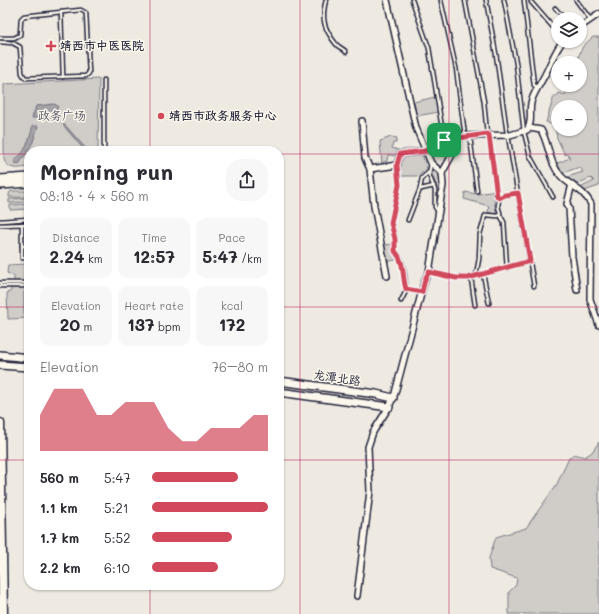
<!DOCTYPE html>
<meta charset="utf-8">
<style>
:root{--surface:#fff;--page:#f7f7f7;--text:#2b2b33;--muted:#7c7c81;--accent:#d1495b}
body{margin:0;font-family:Mali,"LXGW WenKai TC",sans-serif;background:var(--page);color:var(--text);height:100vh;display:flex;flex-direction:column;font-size:15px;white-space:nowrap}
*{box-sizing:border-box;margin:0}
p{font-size:13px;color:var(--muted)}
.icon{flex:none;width:22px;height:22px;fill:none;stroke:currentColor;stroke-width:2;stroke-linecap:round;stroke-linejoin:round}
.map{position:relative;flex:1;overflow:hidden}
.drawer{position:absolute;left:24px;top:146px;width:260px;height:444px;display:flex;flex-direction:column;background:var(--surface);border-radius:16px;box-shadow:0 1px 3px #0004}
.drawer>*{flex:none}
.controls{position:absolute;left:551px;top:12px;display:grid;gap:8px}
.controls a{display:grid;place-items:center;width:36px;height:36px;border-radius:50%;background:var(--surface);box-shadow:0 1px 3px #0004;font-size:20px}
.pin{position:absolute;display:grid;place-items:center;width:34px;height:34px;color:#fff;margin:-17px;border-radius:8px;box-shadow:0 2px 6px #0006}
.round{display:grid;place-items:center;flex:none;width:42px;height:42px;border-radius:16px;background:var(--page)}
.headline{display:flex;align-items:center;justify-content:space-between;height:68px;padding:0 16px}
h1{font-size:22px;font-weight:700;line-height:30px}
.stats{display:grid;grid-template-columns:repeat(3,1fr);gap:6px;height:68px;padding:4px 16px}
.stats div{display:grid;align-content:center;border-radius:10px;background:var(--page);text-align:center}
.stats b{font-size:17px;font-weight:700}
.stats small{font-size:11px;font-weight:400}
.stats p{font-size:11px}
.chart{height:112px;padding:8px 16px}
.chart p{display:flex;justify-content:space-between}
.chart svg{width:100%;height:72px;margin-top:4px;fill:var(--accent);opacity:.7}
ul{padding:0 16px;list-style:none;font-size:13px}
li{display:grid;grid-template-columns:64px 48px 1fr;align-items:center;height:30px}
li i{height:10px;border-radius:5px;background:var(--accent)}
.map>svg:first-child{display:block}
.green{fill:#d0cdc9;stroke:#797882;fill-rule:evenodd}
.water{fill:#a6a3a7;stroke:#716f7c}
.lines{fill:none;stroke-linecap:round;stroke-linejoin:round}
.lane-casing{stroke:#22223b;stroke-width:5.5}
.street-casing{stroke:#22223b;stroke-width:8}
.secondary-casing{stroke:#22223b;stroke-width:10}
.primary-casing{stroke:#22223b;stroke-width:11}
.lane{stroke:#fbf7ec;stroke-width:2.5}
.street{stroke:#fbf7ec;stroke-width:5}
.secondary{stroke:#fbf7ec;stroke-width:7}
.primary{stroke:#fbf7ec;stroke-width:8}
.route-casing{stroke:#fff;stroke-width:8}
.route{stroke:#d1495b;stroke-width:5}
.grid{fill:none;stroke:#c2185b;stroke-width:1;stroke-opacity:0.55}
.poi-dot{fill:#d1495b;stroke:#fbf7ec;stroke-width:1.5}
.labels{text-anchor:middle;stroke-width:3;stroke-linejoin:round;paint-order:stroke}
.poi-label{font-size:12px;font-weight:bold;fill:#22223b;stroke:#fbf7ec;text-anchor:start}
.park-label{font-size:12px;fill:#565566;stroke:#fbf7ec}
.street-label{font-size:12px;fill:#22223b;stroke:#fbf7ec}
</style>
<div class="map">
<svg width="599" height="614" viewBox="0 0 599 614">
<rect width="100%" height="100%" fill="#eeeae2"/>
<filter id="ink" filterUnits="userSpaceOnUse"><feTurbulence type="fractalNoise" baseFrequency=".025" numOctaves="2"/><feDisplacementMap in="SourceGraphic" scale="8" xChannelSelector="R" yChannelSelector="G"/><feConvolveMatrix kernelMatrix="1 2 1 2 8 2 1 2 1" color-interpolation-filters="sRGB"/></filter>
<g filter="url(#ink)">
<g class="green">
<path d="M 593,37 L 599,37 L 599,186 L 584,191 L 580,188 L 594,181 L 591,178 L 576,184 L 567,177 L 583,172 L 580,167 L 562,173 L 555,164 L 570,158 L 568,154 L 565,155 L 557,138 L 555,127 L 553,128 L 553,125 L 546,122 L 554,96 L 557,96 L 559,93 L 565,95 L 567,89 L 563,85 L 580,85 L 580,63 L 572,63 L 577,60 L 583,46 ZM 558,107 L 580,107 L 580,129 L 558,129 Z"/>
<path d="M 99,79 L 98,151 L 29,151 L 29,167 C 19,168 9,171 4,160 L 4,84 Z"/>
<polygon points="435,97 439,112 416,116 414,102"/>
<polygon points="391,137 397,138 396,143 393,143 392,148 401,151 397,156 388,155 387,161 383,162 383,166 382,165 380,141"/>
<polygon points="422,154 427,169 418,176 400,176 402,157"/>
<polygon points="434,168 440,177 437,207 436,185 432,174"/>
<polygon points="11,191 29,191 29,197 9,197 9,194"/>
<polygon points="495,191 494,199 496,211 494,214 488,212 489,206 464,199 465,192 478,194"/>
<polygon points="29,198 29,202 9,203 9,199"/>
<polygon points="29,204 29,209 10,210 10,205"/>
<polygon points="394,244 394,251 400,259 385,262 384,245"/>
<polygon points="26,264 26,278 29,278 29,282 14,282 14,276 7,273 8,265"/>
<polygon points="11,287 29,288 29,291 24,292 24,313 29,313 29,318 8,319 7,293 11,291"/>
<polygon points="599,442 599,614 509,614 509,592 516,585 517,578 490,569 489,558 496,537 526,528 557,484 569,458 574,454 585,457 592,452"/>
</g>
<g class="water">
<polygon points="54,104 58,106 56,112 60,117 32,118 36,106"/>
<polygon points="63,125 65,125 88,151 85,151"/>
<path d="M 32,126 L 38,126 L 33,142 L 20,163 L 16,164 L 14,161 C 16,157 21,156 23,152 C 26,147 33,131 32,126 Z"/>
</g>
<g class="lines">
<g class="lane-casing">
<g id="lane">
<path d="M 326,0 C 321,19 324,29 336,44 C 339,48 343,48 346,52"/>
<polyline points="412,0 429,48 444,140"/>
<polyline points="465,0 484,102 487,134"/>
<polyline points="486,0 496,54 507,133"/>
<polyline points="504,0 516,63 524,132 530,156 553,197"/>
<polyline points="524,0 534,85 537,88"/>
<polyline points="576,0 590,19"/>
<polyline points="441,1 456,68 465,136"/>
<polyline points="531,2 558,33"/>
<polyline points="555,8 565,19"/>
<polyline points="61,12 63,77"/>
<polyline points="0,38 14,38 20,35 21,19 24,16 81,10 86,13 89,73 86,76 25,78 22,73 20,47 13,43 0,42"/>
<polyline points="104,80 104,151"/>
<path d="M 508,135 C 516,185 525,235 534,286"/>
<polyline points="489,136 497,196 499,198"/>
<polyline points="470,137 477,191"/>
<polyline points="431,163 429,175 435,190 435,207 439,213"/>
<path d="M 397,165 L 399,185 L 391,223 L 395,237 L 395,251 C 404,260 405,276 406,289 L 422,292"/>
<polyline points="421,189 434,186"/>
<polyline points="500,215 504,222 507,268"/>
<polyline points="408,220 420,189 422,178 429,172"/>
<polyline points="0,221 29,219"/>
<polyline points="22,224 22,258 29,258"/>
<polyline points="0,225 29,224"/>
<polyline points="22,246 29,246"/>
<polyline points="430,272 456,278 468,278 530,261"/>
<polyline points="483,274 489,303"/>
<polyline points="476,275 479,259 480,234 485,216 486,215 498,216 500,213 498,206 499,198 505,195 518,193"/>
<polyline points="471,278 475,305"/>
<polyline points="0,283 29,283"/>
<polyline points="0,286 29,286"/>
<polyline points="401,301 407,289"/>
</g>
</g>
<g class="street-casing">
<g id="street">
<polyline points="580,27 599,14"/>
<polyline points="362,121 365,158 370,169"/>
<path d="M 529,128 L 541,130 C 549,144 549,163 561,176 C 572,188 582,188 591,204 L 590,299 L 599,325"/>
<polyline points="442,173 452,155 453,139"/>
<polyline points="572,184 567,204 569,208 572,257 577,290"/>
<path d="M 387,276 L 374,206 L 370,169 L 397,165 L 400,154 L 425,151 L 444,140 L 465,136 L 510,135 L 527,130 C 533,121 529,113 531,103 C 533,94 538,88 542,80 C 550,67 553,53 563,41"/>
<polyline points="357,596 370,491 368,447 373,432 389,407 395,393 425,279 429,272 443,185 442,173 431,163 416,128 387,0"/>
</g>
</g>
<g class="secondary-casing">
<g id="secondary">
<polyline points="0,179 29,177"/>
<polyline points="0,185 29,183"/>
<polyline points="0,355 29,358"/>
<polyline points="0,365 29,367"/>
<polyline points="279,381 376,394 393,398"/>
<polyline points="279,392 389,407"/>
</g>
</g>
<g class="primary-casing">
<polyline id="primary" points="0,423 3,614"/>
</g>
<use href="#lane" class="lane"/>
<use href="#street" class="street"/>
<use href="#secondary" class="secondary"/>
<use href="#primary" class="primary"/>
</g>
</g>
<g class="lines" filter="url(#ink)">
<g class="route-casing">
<path id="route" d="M 487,134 L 489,135 L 497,196 L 499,198 L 505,195 L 518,193 L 530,261 L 468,278 L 456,278 L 429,272 L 425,279 L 422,292 L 406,289 C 402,277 405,262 395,251 L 395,239 L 391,223 L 399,185 L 397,165 L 400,154 L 425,151 L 444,140 Z"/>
</g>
<use href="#route" class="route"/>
</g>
<path class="grid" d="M 150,0 L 150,151M 300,0 L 300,614M 449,0 L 449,614M 0,154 L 29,154M 279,154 L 599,154M 0,307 L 29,307M 279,307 L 599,307M 0,460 L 29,460M 279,460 L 599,460M 150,585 L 150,614"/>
<g class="poi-dot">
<path d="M49 40h4v4h4v4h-4v4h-4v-4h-4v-4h4z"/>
<circle cx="161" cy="116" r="4"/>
</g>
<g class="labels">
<g class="poi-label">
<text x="60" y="50">靖西市中医医院</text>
<text x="169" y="120">靖西市政务服务中心</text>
</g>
<g class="park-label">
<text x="62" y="120">政务广场</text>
</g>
<g class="street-label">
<text transform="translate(337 378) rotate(8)" y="4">龙潭北路</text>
</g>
</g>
</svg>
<div class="controls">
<a><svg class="icon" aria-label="layers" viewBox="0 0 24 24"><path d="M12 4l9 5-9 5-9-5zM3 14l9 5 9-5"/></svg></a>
<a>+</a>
<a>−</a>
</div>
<div class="pin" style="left:444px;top:140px;background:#1e9e55"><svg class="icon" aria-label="arrive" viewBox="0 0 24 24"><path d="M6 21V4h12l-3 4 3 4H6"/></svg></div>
<section class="drawer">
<div class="headline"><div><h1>Morning run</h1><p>08:18 · 4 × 560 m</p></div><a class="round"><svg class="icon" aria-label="share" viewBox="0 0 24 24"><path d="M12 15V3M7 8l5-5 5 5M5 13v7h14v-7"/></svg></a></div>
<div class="stats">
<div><p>Distance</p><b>2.24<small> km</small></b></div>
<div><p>Time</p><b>12:57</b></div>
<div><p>Pace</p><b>5:47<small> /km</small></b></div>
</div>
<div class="stats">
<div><p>Elevation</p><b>20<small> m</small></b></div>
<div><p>Heart rate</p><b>137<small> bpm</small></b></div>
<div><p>kcal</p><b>172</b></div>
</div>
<div class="chart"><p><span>Elevation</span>76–80 m</p>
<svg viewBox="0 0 160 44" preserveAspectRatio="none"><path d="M0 44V22L10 6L20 6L30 6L40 22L50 22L60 14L70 14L80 14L90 30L100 38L110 38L120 30L130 30L140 30L150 22L160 22V44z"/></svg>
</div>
<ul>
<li><b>560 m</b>5:47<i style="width:74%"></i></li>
<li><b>1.1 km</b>5:21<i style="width:100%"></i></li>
<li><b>1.7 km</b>5:52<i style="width:69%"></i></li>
<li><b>2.2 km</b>6:10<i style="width:57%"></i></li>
</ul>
</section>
</div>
